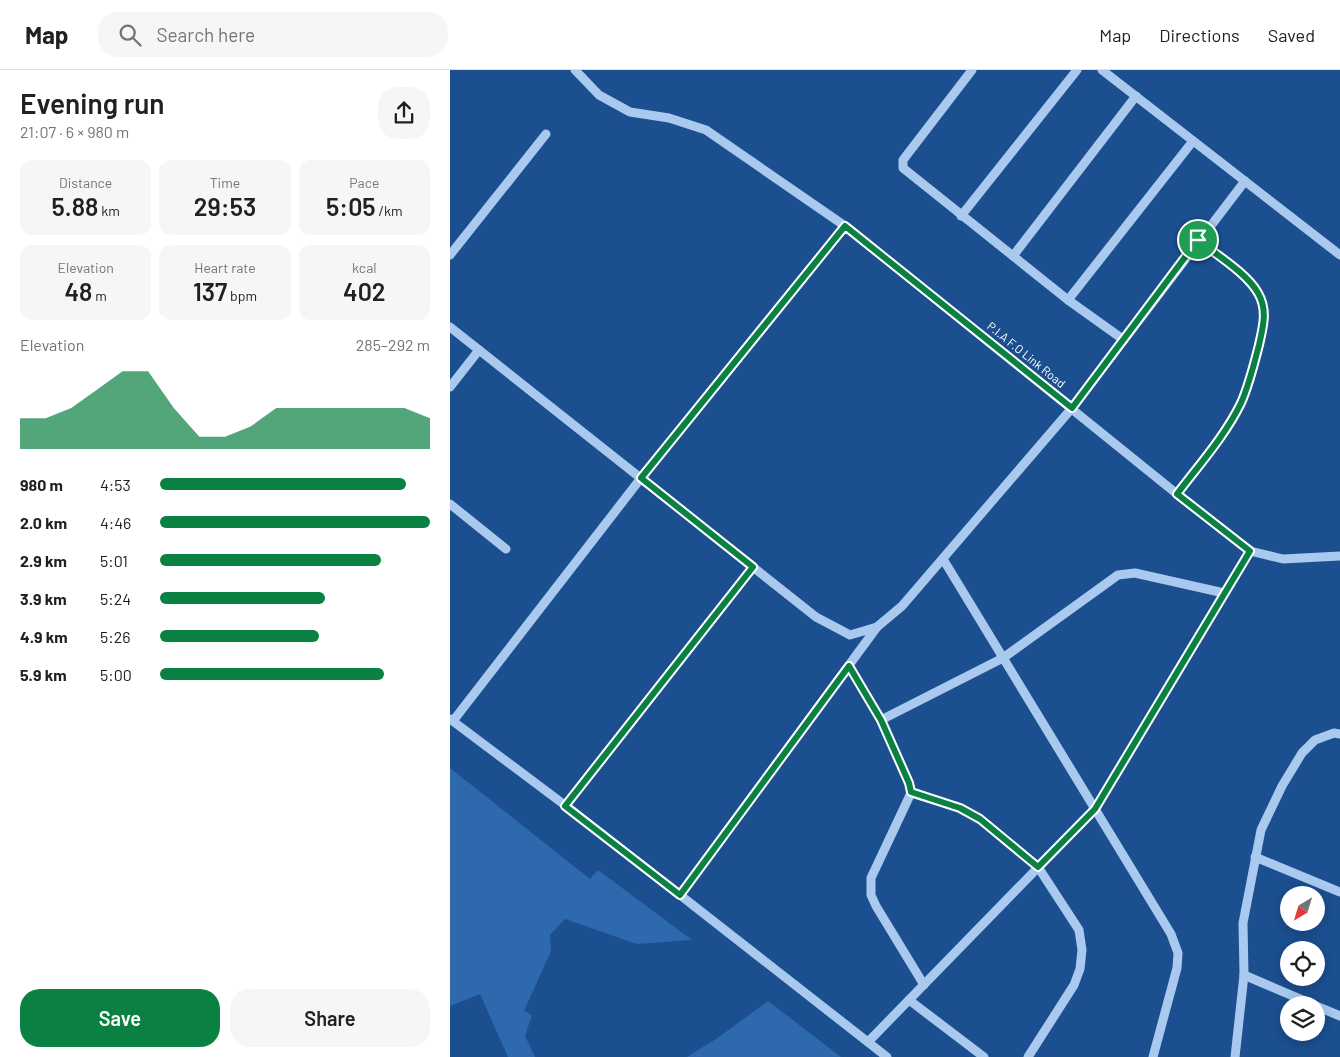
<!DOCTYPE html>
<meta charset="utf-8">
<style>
:root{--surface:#fff;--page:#f6f6f6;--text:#202124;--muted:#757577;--line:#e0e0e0;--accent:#0b8043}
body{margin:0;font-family:Barlow,sans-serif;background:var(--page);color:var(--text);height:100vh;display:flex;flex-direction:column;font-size:19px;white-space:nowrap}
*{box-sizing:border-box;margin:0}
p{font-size:16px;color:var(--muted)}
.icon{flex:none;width:28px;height:28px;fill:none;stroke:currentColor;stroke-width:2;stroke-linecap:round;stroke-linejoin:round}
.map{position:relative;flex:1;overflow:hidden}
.details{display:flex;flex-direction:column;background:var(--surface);width:450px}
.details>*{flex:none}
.needle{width:32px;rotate:218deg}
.tools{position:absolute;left:830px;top:816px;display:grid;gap:10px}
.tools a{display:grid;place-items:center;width:45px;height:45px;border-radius:50%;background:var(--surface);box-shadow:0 2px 12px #0003;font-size:25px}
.pin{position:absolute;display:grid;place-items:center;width:42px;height:42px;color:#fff;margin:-21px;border:2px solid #fff;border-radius:50%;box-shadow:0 1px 5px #0007}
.round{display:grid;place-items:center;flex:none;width:52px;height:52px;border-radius:20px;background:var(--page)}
.summary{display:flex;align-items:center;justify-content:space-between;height:85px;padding:0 20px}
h1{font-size:28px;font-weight:600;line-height:38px}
.metrics{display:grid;grid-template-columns:repeat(3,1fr);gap:8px;height:85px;padding:5px 20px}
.metrics div{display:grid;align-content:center;border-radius:12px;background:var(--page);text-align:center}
.metrics b{font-size:25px;font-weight:600}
.metrics small{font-size:14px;font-weight:400}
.metrics p{font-size:14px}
.chart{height:140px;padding:10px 20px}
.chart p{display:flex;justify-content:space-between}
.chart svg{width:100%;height:90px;margin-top:5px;fill:var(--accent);opacity:.7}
.action{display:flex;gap:10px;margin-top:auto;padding:10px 20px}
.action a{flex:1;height:58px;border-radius:20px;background:var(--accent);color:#fff;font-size:20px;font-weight:600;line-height:58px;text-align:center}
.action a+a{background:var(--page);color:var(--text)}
ul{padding:0 20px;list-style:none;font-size:16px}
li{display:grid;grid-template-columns:80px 60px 1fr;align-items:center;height:38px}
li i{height:12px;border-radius:6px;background:var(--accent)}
header{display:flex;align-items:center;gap:30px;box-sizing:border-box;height:70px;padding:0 25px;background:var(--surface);border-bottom:1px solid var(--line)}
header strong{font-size:24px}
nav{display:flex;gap:28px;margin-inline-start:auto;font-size:18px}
.search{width:350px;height:45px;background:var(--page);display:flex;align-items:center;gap:12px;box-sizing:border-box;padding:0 18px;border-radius:20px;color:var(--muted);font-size:19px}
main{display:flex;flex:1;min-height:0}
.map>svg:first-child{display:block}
.green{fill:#2e69ad}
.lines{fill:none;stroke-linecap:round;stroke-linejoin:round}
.minor{stroke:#a9c9ee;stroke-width:9}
.route-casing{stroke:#fff;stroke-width:10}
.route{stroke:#0b8043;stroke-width:6}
.labels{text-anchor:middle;stroke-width:4;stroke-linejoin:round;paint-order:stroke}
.street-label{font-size:12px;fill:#fff;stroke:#1b4f8f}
</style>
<header>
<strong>Map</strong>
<div class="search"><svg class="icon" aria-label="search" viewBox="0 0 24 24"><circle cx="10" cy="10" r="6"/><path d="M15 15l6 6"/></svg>Search here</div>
<nav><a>Map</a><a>Directions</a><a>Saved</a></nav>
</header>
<main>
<section class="details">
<div class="summary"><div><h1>Evening run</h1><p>21:07 · 6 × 980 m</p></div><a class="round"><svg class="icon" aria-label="share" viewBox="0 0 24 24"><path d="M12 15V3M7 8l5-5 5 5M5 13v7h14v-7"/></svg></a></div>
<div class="metrics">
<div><p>Distance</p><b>5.88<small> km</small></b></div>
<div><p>Time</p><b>29:53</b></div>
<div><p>Pace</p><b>5:05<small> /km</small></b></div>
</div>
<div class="metrics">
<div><p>Elevation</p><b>48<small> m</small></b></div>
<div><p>Heart rate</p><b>137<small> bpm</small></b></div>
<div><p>kcal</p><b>402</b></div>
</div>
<div class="chart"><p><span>Elevation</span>285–292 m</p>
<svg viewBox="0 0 160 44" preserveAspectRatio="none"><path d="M0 44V29L10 29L20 24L30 15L40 6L50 6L60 24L70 38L80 38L90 33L100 24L110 24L120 24L130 24L140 24L150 24L160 29V44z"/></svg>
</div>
<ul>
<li><b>980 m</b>4:53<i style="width:91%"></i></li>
<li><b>2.0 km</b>4:46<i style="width:100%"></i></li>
<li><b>2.9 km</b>5:01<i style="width:82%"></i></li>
<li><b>3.9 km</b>5:24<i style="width:61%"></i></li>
<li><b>4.9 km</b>5:26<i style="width:59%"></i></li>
<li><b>5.9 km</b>5:00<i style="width:83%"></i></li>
</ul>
<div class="action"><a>Save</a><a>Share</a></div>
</section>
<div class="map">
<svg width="890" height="987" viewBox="0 0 890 987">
<rect width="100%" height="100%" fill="#1b4f8f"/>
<g class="green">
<polygon points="0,698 140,809 148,800 242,870 187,874 115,849 100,865 101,881 74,941 82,945 75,966 85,987 58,987 30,924 0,936"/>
<polygon points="318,931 391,987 237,987 269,967"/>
</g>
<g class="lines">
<g class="minor">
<polyline points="125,0 149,25 180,42 219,48 256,60 395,156 727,424 800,481 833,489 890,486"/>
<polyline points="522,0 453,90 453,98 618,230 674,270"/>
<polyline points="652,0 890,185"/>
<polyline points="511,146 627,0"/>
<polyline points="0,185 96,64"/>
<polyline points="563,186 686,26"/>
<polyline points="618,230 743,71"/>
<polyline points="0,257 366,547 400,565 427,557 452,536 622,338 795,111"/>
<polyline points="0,317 29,280"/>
<path d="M 727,424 C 749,395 775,366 791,333 C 800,315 804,294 809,275 C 813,257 818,240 808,223 C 797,203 765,184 748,170"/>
<polyline points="0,434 56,479"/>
<polyline points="493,489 721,864 728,883 727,898 703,987"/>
<polyline points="399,596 431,650 459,713 461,723 421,808 421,825 426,836 474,915"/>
<polyline points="0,649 124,742 437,987"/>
<polyline points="431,650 553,588 668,505 685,503 774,523"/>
<polyline points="3,651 191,408 395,156"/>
<polyline points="461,723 510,738 530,749 588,797 629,860 632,880 630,899 624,915 578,987"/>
<polyline points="115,736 303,497"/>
<polyline points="805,787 890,822"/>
<polyline points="230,825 427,557"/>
<polyline points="794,905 864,935"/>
<polyline points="459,930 534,987"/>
<polyline points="866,936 890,946"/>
<polyline points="418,972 645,739 800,481"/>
<polyline points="785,987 794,905 793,853 811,760 832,716 852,683 865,670 884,663 890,664"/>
</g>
</g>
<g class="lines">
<g class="route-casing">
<path id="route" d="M 395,156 L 622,338 L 748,170 C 765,184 797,203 808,223 C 818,240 813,257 809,275 C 804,294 799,315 791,333 C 775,366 749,395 727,424 L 800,481 L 645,739 L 588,797 L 530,749 L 510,738 L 461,722 L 459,713 L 431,650 L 399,596 L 230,825 L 115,736 L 303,497 L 191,408 Z"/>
</g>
<use href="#route" class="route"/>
</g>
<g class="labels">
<g class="street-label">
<text transform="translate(576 285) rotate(39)" y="4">P.I.A F.O Link Road</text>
</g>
</g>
</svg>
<div class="tools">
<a><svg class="needle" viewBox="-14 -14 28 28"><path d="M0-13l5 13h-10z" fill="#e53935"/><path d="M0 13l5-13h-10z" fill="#757577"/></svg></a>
<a><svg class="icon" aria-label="locate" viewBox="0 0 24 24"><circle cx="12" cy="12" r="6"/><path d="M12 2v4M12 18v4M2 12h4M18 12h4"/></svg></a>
<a><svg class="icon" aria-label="layers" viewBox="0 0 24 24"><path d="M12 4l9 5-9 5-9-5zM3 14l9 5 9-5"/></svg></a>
</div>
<div class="pin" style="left:748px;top:170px;background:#1e9e55"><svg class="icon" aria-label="arrive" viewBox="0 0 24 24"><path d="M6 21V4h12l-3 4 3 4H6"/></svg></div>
</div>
</main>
